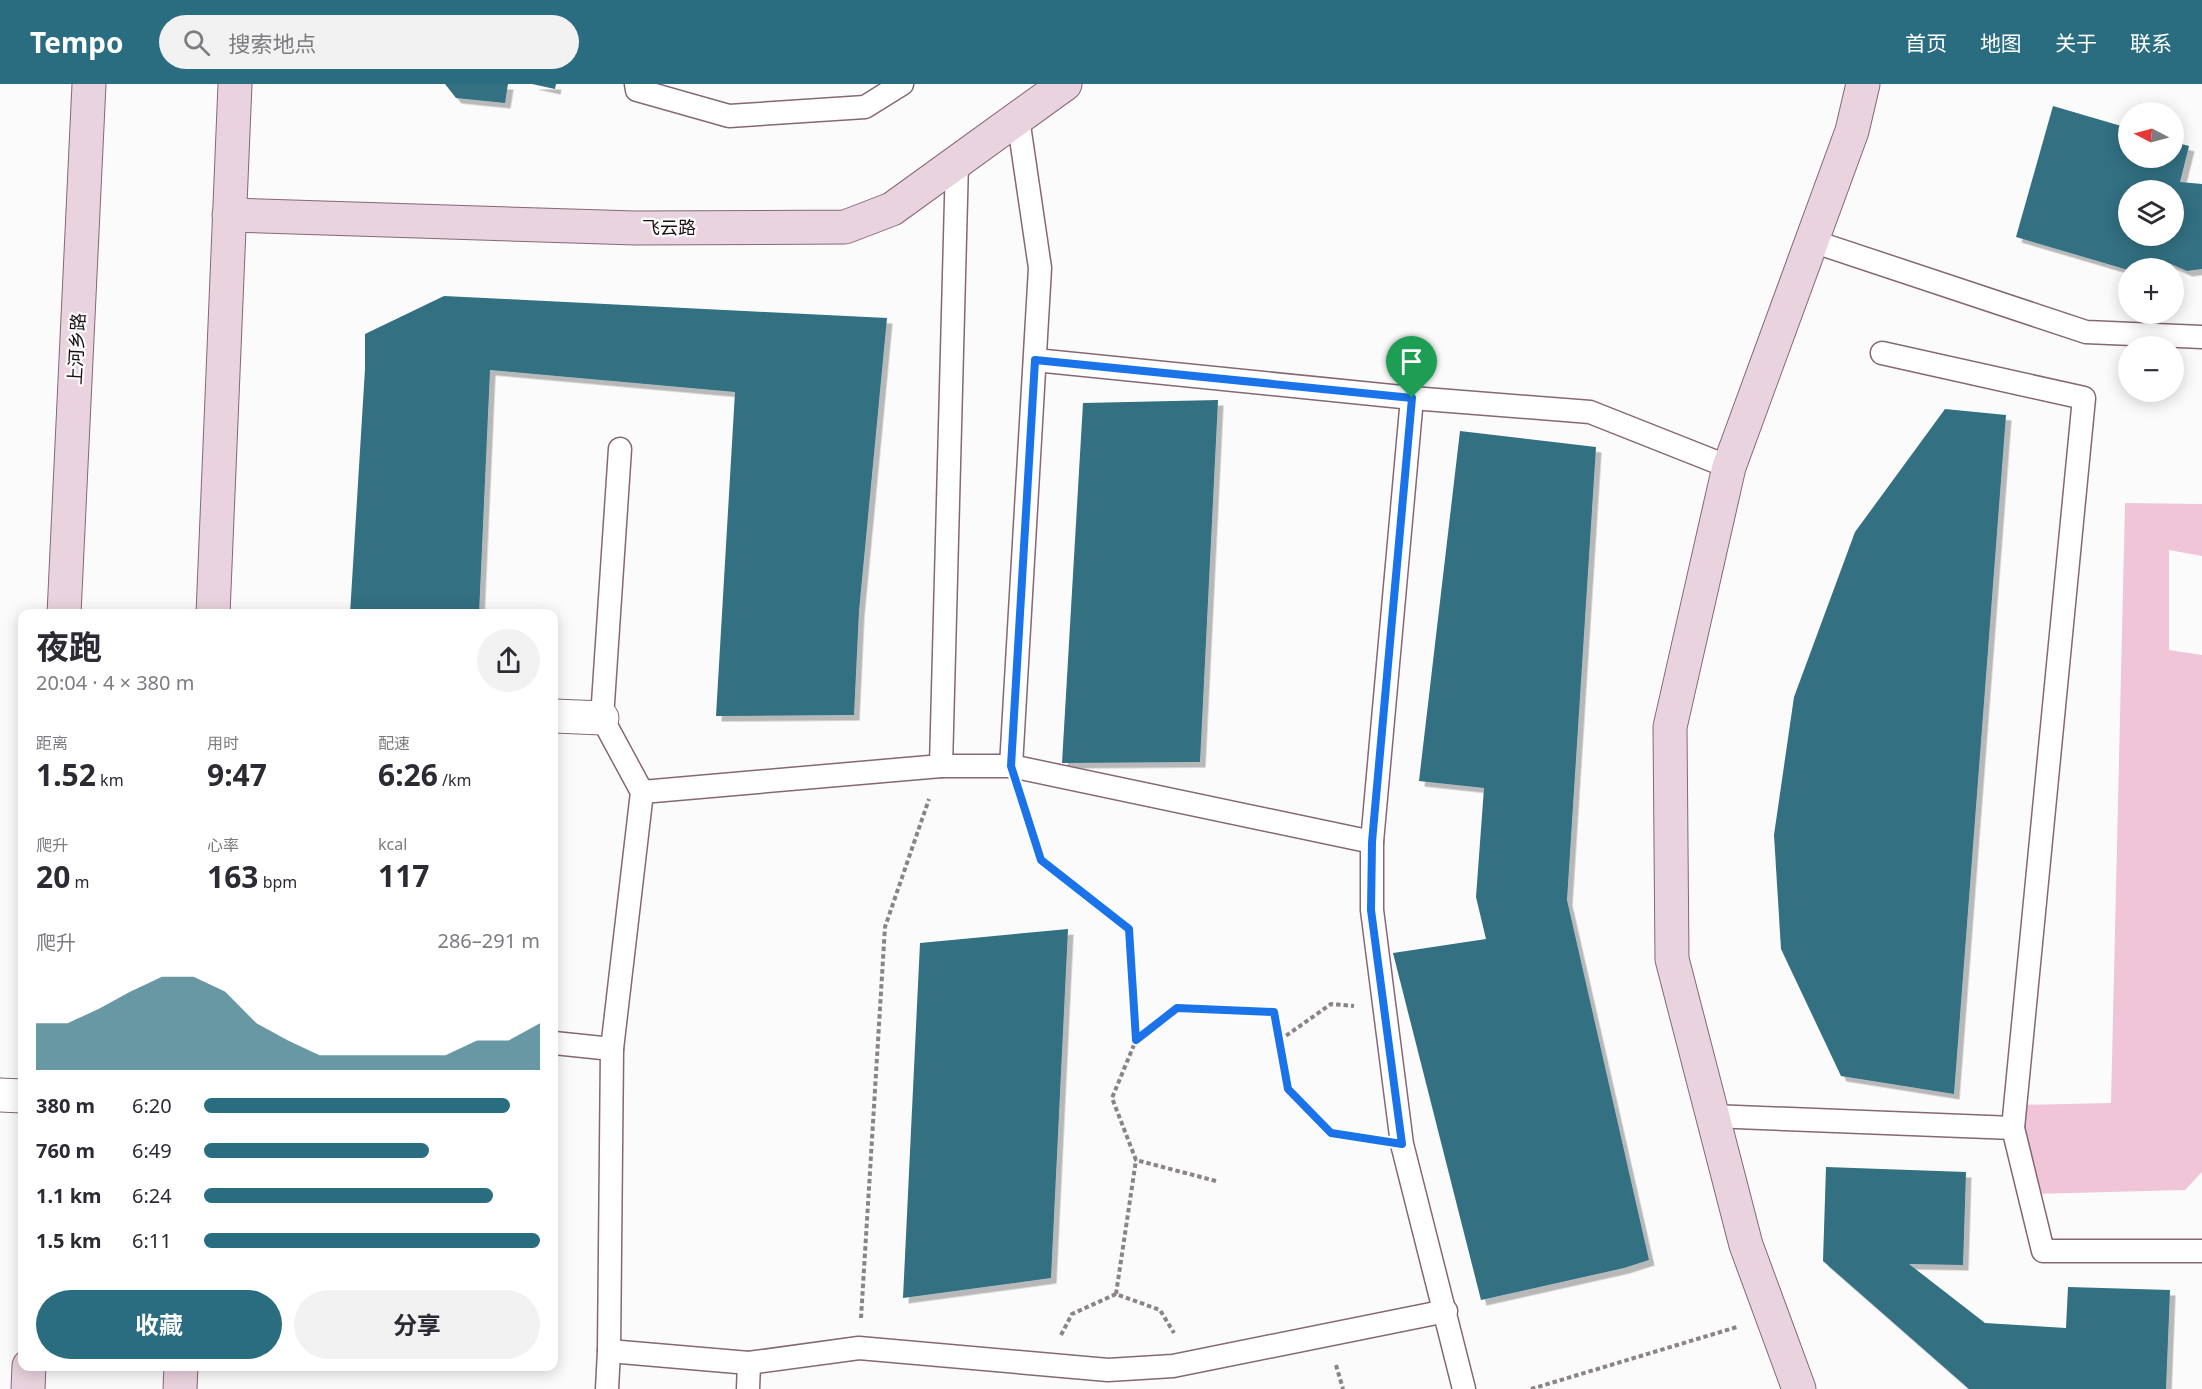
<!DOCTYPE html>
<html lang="zh">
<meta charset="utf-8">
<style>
:root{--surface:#fff;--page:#f2f2f3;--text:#2b2b33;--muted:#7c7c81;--accent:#2b6d80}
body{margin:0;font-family:"Noto Sans","Noto Sans SC",sans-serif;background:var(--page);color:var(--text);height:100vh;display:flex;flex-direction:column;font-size:22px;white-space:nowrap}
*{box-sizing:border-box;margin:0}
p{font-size:20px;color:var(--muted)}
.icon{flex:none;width:33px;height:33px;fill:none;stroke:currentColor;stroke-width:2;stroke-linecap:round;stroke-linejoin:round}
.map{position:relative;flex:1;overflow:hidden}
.side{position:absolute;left:18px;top:525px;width:540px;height:762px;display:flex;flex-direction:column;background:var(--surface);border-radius:12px;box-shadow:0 3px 15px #0003}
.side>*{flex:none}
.needle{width:39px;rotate:276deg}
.tools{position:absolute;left:2118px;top:18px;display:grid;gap:12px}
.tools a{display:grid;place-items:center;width:66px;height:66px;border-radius:50%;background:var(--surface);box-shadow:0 3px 15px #0003;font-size:30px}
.pin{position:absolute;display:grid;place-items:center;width:51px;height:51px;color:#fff;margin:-62px -26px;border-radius:50% 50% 50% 0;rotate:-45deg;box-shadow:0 0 6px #0007}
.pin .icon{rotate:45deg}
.round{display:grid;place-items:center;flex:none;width:63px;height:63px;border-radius:32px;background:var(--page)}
.summary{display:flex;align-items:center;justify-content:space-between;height:102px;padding:0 18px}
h1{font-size:33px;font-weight:700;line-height:45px}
.figures{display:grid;grid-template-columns:repeat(3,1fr);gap:9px;height:102px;padding:6px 18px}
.figures div{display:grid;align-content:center}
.figures b{font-size:30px;font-weight:700}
.figures small{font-size:16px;font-weight:400}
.figures p{font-size:16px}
.chart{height:168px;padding:12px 18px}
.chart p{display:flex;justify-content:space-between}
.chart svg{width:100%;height:108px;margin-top:6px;fill:var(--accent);opacity:.7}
.primary-button{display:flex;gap:12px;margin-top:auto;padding:12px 18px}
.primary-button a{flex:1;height:69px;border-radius:36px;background:var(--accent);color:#fff;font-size:24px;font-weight:700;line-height:69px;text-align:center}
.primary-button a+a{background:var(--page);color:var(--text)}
ul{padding:0 18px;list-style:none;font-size:20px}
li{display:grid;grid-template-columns:96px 72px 1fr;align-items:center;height:45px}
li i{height:15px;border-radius:8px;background:var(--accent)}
header{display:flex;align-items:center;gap:36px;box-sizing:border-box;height:84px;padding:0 30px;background:var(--accent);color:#fff}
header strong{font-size:28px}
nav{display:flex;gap:33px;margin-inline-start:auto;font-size:21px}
.search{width:420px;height:54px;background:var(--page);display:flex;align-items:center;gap:15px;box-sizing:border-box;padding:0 21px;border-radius:33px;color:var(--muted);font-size:22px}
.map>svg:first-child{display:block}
.green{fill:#f0c5d8}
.building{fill:#317082;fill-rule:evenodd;filter:url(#shadow)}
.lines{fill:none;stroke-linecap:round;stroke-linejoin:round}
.lane-casing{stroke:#866775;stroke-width:25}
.street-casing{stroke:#866775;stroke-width:35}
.secondary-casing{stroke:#866775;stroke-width:35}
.path{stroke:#8a8486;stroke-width:4;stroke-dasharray:4.5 3;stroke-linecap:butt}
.lane{stroke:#fff;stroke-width:22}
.street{stroke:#fff;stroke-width:33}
.secondary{stroke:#e9d3de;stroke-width:33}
.route-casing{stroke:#fff;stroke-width:12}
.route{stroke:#1a73e8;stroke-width:8}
.labels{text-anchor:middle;stroke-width:4.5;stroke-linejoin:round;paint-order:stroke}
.street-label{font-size:18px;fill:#1a0e13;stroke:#fbfbfb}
</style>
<header>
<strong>Tempo</strong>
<div class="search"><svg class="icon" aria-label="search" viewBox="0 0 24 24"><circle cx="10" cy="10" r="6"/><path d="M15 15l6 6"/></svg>搜索地点</div>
<nav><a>首页</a><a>地图</a><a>关于</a><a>联系</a></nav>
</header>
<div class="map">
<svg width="2202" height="1305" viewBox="0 0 2202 1305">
<defs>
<filter id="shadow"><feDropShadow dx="5.5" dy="5.5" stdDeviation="0" flood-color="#0004"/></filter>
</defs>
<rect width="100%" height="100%" fill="#fbfbfb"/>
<polygon class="green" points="2125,419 2202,420 2202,472 2169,466 2169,566 2202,571 2202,1088 2185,1106 2029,1110 2015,1021 2111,1019"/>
<g class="building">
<polygon points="445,0 508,0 505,19 456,14"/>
<polygon points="532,0 556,0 555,5"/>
<path d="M 2053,22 L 2128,44 L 2128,74 L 2174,74 L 2174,58 L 2189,62 L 2180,98 L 2202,100 L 2202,185 L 2187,187 L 2162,176 L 2160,184 L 2128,186 L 2016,153 ZM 2128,106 L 2174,106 L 2174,152 L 2128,152 Z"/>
<polygon points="444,212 887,234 859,527 854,631 716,632 735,308 490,286 479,530 350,530 365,285 365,250"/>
<polygon points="1218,316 1200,678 1062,679 1083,319"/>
<polygon points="1945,325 2006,331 1954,1010 1841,992 1781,865 1774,751 1794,613 1855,448"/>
<polygon points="1460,347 1596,363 1567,816 1649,1176 1624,1184 1481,1216 1393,869 1486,855 1476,813 1484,704 1419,697"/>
<polygon points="1068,845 1051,1194 903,1214 920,859"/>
<polygon points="1826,1083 1966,1088 1963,1181 1909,1180 1985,1239 2066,1244 2068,1203 2170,1206 2166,1305 1969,1305 1823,1177"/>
</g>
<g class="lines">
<g class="lane-casing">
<g id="lane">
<polyline points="636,0 637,6 729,32 865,23 902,0"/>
<polyline points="1812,157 2086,248 2202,253"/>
<polyline points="1882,269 2084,314 2013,1044"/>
<polyline points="1035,276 1412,314 1590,328 1729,383"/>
<polyline points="1412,314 1372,758 1372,826 1402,1060 1464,1305"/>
<polyline points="941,682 957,78"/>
<polyline points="1011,682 1040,184 1018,34"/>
<polyline points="642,708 941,682 1011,682 1372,758"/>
<polyline points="554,959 612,965"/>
<polyline points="1712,1032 2013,1044 2043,1167 2202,1167"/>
<polyline points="609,1267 749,1279 859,1264 1108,1286 1173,1282 1446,1227"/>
<polyline points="607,1305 609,1267 612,965 642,708 602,634 620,365"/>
<polyline points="748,1305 749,1279"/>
</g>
</g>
<g class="street-casing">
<g id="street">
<polyline points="554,632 602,634"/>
<polyline points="0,1011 22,1012"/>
</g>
</g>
<g class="secondary-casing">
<g id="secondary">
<polyline points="229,131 635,144 845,143 892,125 1065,0"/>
<polyline points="64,530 89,0"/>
<polyline points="213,530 235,0"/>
<polyline points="28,1305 29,1282"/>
<polyline points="180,1305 181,1282"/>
<polyline points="1799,1305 1746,1161 1672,875 1670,643 1729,383 1852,47 1863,0"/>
</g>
</g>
<g class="path">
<polyline points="1022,715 1041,776 1129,845 1136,955"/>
<polyline points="1280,956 1331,920 1354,922"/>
<polyline points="1216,1097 1136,1076 1112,1014 1136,956 1177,924 1274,929 1288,1005 1331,1049 1372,1055"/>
<polyline points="1116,1210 1136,1076"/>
<polyline points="861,1234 885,843 929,715"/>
<polyline points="1061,1251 1072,1230 1116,1210 1160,1226 1174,1249"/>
<polyline points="1336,1281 1343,1305"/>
<polyline points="1531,1305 1737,1243"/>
</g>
<use href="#lane" class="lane"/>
<use href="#street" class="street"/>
<use href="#secondary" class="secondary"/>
</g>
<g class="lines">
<g class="route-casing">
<polygon id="route" points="1035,276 1412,314 1372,758 1371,826 1402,1060 1331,1049 1288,1005 1274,928 1177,924 1136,956 1129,845 1041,776 1011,682"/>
</g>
<use href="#route" class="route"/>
</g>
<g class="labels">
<g class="street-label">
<text x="669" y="150">飞云路</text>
<text transform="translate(77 265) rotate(-87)" y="6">上河乡路</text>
</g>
</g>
</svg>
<div class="tools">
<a><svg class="needle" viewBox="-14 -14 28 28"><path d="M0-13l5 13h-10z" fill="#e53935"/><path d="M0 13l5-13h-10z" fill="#7c7c81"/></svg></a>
<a><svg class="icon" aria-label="layers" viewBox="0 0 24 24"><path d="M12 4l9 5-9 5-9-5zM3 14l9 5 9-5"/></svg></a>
<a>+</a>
<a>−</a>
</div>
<div class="pin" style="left:1412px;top:314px;background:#1e9e55"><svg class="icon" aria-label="arrive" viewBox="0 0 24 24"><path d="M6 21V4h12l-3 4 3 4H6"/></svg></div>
<section class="side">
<div class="summary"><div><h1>夜跑</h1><p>20:04 · 4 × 380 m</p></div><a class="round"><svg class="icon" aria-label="share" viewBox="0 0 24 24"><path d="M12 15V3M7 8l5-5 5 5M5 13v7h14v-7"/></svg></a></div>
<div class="figures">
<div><p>距离</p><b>1.52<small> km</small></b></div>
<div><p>用时</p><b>9:47</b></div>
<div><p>配速</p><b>6:26<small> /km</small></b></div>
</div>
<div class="figures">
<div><p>爬升</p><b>20<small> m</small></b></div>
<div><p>心率</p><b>163<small> bpm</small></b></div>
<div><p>kcal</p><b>117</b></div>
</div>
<div class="chart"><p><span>爬升</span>286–291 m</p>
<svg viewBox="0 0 160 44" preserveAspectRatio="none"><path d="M0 44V25L10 25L20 19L30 12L40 6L50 6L60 12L70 25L80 32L90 38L100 38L110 38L120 38L130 38L140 32L150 32L160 25V44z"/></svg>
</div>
<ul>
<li><b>380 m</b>6:20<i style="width:91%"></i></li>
<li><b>760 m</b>6:49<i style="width:67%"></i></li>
<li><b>1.1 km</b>6:24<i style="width:86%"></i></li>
<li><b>1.5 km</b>6:11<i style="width:100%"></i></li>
</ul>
<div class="primary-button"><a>收藏</a><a>分享</a></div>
</section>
</div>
